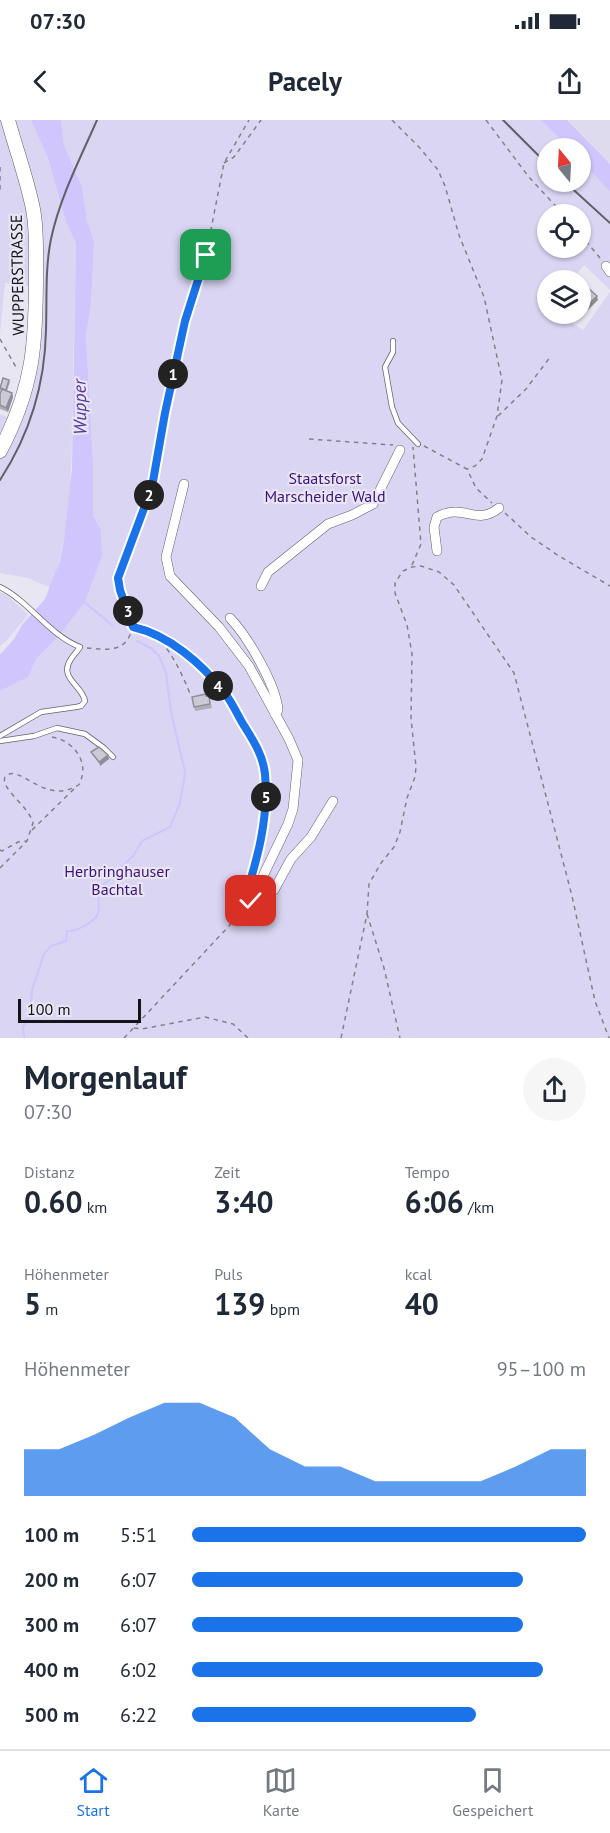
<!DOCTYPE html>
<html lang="de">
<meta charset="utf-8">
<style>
:root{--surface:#fff;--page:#f6f6f7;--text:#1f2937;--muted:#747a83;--line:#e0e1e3;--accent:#1a73e8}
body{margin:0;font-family:"PT Sans",sans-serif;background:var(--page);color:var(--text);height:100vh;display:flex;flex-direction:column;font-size:22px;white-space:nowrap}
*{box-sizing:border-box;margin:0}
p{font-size:20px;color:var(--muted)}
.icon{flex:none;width:33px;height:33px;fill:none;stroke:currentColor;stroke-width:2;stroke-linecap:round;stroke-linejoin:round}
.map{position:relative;height:918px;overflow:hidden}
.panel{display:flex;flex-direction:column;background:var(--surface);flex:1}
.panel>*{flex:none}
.needle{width:39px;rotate:342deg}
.controls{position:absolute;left:537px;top:18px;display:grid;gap:12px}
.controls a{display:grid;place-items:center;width:54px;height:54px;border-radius:50%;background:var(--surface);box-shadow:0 2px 4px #0004;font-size:30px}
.scale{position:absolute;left:18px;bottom:15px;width:123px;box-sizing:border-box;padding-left:6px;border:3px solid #151418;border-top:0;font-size:16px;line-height:21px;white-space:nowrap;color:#151418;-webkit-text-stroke:4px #e8e6f2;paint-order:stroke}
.pin{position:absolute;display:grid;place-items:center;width:51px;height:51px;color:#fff;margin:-26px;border-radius:12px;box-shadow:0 3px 9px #0006}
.km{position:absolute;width:30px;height:30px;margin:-15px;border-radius:50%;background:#222;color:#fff;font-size:16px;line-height:30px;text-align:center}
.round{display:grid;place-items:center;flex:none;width:63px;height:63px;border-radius:32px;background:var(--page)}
.head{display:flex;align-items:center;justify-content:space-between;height:102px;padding:0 24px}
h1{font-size:33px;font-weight:700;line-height:45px}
.stats{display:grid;grid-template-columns:repeat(3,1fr);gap:9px;height:102px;padding:6px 24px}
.stats div{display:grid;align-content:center}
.stats b{font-size:30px;font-weight:700}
.stats small{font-size:16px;font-weight:400}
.stats p{font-size:16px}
.chart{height:168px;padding:12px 24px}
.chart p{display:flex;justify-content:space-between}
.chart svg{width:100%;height:108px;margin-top:6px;fill:var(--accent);opacity:.7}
ul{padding:0 24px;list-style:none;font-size:20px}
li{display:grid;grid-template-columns:96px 72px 1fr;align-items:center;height:45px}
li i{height:15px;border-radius:8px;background:var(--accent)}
.status{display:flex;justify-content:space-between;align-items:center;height:42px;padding:0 30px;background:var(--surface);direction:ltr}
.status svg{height:16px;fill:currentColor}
header{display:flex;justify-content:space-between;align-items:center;height:78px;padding:0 24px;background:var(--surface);font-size:27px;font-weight:700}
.tabs{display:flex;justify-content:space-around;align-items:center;height:84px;border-top:2px solid var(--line);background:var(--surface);font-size:16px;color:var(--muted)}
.tabs a{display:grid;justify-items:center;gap:3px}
.tabs .current{color:var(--accent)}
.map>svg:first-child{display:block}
.built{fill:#dedbee}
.green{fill:#dad5f3;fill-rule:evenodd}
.water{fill:#d0c5fd}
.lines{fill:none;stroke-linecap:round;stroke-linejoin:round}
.stream{stroke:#d0c5fd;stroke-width:2}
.lane-casing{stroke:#63626c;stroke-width:6}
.street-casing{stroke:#63626c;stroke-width:10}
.secondary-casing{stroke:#63626c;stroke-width:15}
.path{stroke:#828189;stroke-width:1.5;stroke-dasharray:4.5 4.5;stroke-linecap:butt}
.lane{stroke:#fff;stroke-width:4.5}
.street{stroke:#fff;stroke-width:9}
.secondary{stroke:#fff;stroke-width:14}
.rail{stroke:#626067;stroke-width:2}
.wall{fill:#afaeb8}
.shaded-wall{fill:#8f8d96}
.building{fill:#cccad6;stroke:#8f8d96;stroke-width:1.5}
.route-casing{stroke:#fff;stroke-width:12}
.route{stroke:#1a73e8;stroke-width:8}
.labels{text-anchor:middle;stroke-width:4.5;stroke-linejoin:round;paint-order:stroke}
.street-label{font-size:16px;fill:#151418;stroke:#e8e6f2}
.park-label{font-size:16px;fill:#3c117b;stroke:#e8e6f2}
.water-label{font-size:18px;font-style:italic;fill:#56359d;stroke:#e8e6f2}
</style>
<div class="status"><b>07:30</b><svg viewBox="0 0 49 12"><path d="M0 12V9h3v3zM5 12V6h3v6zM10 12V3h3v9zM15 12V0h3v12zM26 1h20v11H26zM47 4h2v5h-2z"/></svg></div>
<header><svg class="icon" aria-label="back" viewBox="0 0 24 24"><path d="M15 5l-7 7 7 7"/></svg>Pacely<svg class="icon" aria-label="share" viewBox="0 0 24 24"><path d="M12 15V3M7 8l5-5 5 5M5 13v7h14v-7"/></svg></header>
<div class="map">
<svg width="610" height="918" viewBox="0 0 610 918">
<rect width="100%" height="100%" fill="#e8e6f2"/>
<polygon class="built" points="567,0 610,0 610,44"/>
<g class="green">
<path d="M 0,0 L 31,0 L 48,38 L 66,102 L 76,123 C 75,175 73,227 73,278 C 71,342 73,407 51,468 L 28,458 L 0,453 L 0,294 L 10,298 L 28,245 L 32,167 L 5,163 L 0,213 Z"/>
<path d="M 61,0 L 544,0 L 573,28 L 548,28 L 548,62 L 580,62 L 581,36 L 610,64 L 610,170 L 584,145 L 572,160 L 548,160 L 548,194 L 558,194 L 583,210 L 610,172 L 610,918 L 0,918 L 0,571 L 28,557 L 36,539 L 58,517 L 85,482 L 102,436 L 101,410 L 93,396 L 93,344 L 86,216 L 91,184 L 94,122 L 87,101 L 82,65 L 64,25 ZM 548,94 L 580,94 L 580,128 L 548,128 Z"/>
<polygon points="0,472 6,474 28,495 7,520 0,526"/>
</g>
<g class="water">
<polygon points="31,0 61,0 64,25 82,66 87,101 94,122 91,184 86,216 93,344 93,396 101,410 102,436 85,482 58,517 36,539 28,557 0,571 0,535 14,519 22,505 45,479 60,441 64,420 72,348 76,123 66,102 48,38"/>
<polygon points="541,0 567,0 610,44 610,71 581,41 580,28 569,28"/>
</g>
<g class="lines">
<g class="stream">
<polyline points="83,481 113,506"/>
<path d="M 24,918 L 23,907 L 30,895 L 32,870 L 44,834 L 51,826 L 66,821 L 67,811 C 75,811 79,809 86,805 C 104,794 98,789 98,770 L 134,735 L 142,721 L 170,707 L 180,683 L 184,660 L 185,652 L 171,592 L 166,553 L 159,536 L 152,529 L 137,521"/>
</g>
<g class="lane-casing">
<g id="lane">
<polyline points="393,221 393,232 385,247 392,287 398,303 418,324"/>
<path d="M 0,467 C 30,482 49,515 80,527 C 77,532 74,534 71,539 C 58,558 82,565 85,581 L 81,586 L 76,587 L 41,592 L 0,616"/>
<polyline points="0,621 34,616 57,608 85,614 104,628 113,637"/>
</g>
</g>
<g class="street-casing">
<g id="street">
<polyline points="606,146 610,152"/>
<polyline points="184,364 166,437 170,456 219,507 249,546 289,619 298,640 293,689 288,704 251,781 243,784"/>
<path d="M 437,431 L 434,407 L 437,397 C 465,382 475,407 499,388"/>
<polyline points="261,466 268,452 328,404 352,395 373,384 400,330"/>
<path d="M 230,498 C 248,517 276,565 278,590 L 275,594"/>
<polyline points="256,770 268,775 274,770 291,739 311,717 333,681"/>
</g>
</g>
<g class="secondary-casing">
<path id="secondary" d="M 0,331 C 34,266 36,224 36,153 C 36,132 37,110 33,89 C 27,59 16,29 8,0"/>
</g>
<g class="path">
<polyline points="392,0 420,28 438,50 445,66 459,115 484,177 502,260 497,296 482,339 475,346 467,349"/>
<polyline points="486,0 528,56 563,94"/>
<polyline points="224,43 234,37 261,0"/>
<polyline points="0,47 0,70"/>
<polyline points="580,114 600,138"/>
<polyline points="0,219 17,249"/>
<polyline points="498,296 526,269 551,236"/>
<polyline points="309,319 393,325"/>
<polyline points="424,326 467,349 476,368 492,383"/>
<polyline points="505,393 531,417 559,436 610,466"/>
<polyline points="412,445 421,424 413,327"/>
<path d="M 134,507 C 168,515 205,546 225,574 C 232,583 238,595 244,605 C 251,617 260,628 263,642 C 273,681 262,723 251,760"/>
<path d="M 155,515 C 173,533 182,554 191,576"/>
<path d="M 87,528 C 102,529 121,533 129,517 C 132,511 133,506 131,499 C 127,485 120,473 118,458 L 152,367 L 165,293 L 185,201 L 206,135 L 224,43 L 249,0"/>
<path d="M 52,617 C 73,620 91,643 79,664"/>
<polyline points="32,710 76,667"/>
<polyline points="0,730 2,731 18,722 27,721"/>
<path d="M 0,748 L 27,721 L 33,703 C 29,686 0,669 5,657 C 19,641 45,688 80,664"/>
<polyline points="367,794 384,848 400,918"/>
<polyline points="134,908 142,909 205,897 233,904 248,918"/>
<polyline points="124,918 229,806 239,792"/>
<polyline points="341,918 367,794 369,764 381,743 394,727 400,712 407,678 415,657 416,647 411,598 412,534 407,505 395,473 395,463 403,451 412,447 421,446 439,452 454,465 514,553 572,776 595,881 609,918"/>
</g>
<use href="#lane" class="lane"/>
<use href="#street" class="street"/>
<use href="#secondary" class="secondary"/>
<g class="rail">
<polyline points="503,0 548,45"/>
<polyline points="565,62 610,103"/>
<path d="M 0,360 C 30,314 45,264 46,210 C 47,180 45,148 51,119 C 60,77 80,39 97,0"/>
</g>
</g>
<g class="wall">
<polygon points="9,260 10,262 7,271 12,273 13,277 8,292 0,289 0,274 2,270 0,270 0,266"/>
<polygon points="206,576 209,576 212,588 195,591 194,587"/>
</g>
<g class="shaded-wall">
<polygon points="597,176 598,180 588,190 587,186"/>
<polygon points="12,273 13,277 8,292 6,288"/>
<polygon points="108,635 109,639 100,646 99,642"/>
</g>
<g class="building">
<polygon points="589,169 597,176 587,186 581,181"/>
<polygon points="3,258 9,260 6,270 0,268"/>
<polygon points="2,269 12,273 6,288 0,285 0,274"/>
<polygon points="206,574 206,576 209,576 210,584 194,587 192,577"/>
<polygon points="99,627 108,635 99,642 91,632"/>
</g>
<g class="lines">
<g class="route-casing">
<path id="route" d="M 206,135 L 185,201 L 165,293 L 152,367 L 118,458 L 120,470 L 133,507 C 169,515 202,544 224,572 C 232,582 237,594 243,604 C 253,620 263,635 265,654 C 269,699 257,741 243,784 L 251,781"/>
</g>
<use href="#route" class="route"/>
</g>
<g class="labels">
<g class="street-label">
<text transform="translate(17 155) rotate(-91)" y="6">WUPPERSTRASSE</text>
</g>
<g class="park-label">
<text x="325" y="364">Staatsforst<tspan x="325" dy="18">Marscheider Wald</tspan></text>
<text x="117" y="757">Herbringhauser<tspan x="117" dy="18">Bachtal</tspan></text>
</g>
<g class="water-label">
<text transform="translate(80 287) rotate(-91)" y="6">Wupper</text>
</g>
</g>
</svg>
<div class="controls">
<a><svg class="needle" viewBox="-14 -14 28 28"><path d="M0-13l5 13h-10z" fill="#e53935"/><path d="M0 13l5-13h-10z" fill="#747a83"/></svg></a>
<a><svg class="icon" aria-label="locate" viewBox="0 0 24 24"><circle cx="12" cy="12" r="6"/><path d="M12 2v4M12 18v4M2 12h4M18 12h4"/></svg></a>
<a><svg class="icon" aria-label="layers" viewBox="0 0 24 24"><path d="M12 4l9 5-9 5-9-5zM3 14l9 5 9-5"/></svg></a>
</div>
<div class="scale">100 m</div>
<div class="pin" style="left:206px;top:135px;background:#1e9e55"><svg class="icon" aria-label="arrive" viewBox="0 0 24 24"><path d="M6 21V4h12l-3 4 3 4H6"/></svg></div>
<div class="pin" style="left:251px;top:781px;background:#d93025"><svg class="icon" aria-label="check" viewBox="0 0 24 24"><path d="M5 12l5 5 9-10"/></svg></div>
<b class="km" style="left:173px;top:254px">1</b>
<b class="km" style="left:149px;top:375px">2</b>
<b class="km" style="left:128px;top:491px">3</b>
<b class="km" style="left:218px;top:566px">4</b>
<b class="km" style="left:266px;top:677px">5</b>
</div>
<section class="panel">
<div class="head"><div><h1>Morgenlauf</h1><p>07:30</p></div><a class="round"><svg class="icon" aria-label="share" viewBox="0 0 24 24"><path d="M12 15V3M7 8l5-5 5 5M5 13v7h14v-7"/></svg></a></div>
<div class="stats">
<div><p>Distanz</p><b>0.60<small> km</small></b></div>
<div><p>Zeit</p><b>3:40</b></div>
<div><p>Tempo</p><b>6:06<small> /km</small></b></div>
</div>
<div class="stats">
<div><p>Höhenmeter</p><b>5<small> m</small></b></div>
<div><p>Puls</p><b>139<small> bpm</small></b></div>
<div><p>kcal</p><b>40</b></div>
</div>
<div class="chart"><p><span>Höhenmeter</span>95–100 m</p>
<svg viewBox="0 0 160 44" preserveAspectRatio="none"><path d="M0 44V25L10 25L20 19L30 12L40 6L50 6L60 12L70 25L80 32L90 32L100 38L110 38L120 38L130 38L140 32L150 25L160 25V44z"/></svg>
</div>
<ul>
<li><b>100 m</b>5:51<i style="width:100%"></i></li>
<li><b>200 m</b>6:07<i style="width:84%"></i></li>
<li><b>300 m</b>6:07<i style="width:84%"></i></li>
<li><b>400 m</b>6:02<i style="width:89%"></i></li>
<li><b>500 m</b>6:22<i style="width:72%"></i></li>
</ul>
</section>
<nav class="tabs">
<a class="current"><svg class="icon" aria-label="home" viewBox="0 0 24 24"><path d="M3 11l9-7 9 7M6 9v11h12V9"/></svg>Start</a>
<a><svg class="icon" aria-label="map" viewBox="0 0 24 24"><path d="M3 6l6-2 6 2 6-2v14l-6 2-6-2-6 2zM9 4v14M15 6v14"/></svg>Karte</a>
<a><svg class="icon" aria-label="saved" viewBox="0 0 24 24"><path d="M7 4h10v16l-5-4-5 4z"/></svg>Gespeichert</a>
</nav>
